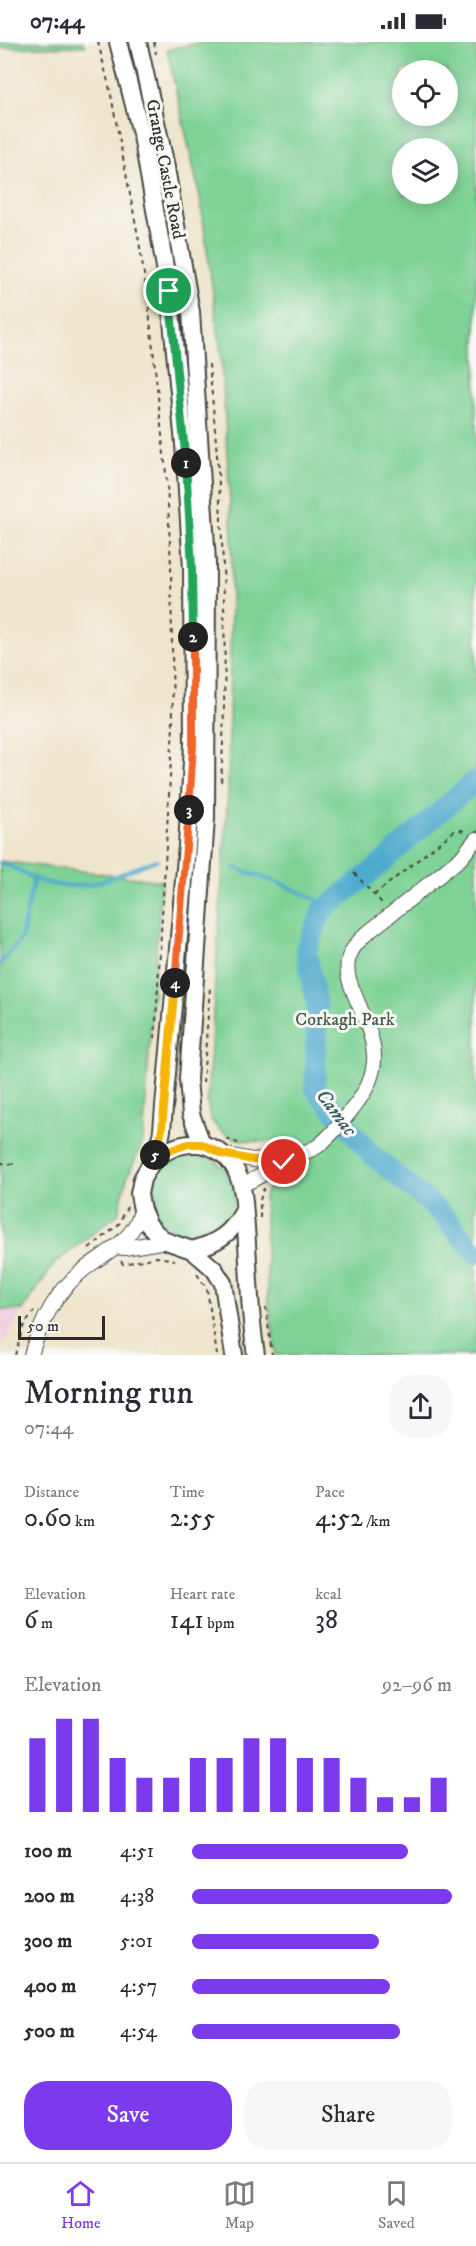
<!DOCTYPE html>
<meta charset="utf-8">
<style>
:root{--surface:#fff;--page:#f7f7f7;--text:#2b2b33;--muted:#7c7c81;--line:#e1e1e2;--accent:#7c3aed}
body{margin:0;font-family:"IM FELL DW Pica",serif;background:var(--page);color:var(--text);height:100vh;display:flex;flex-direction:column;font-size:22px;white-space:nowrap}
*{box-sizing:border-box;margin:0}
p{font-size:20px;color:var(--muted)}
.icon{flex:none;width:33px;height:33px;fill:none;stroke:currentColor;stroke-width:2;stroke-linecap:round;stroke-linejoin:round}
.map{position:relative;height:1313px;overflow:hidden}
.sheet{display:flex;flex-direction:column;background:var(--surface);flex:1}
.sheet>*{flex:none}
.buttons{position:absolute;left:392px;top:18px;display:grid;gap:12px}
.buttons a{display:grid;place-items:center;width:66px;height:66px;border-radius:50%;background:var(--surface);box-shadow:0 3px 15px #0003;font-size:30px}
.scale{position:absolute;left:18px;bottom:15px;width:87px;box-sizing:border-box;padding-left:6px;border:3px solid #2b2b2b;border-top:0;font-size:16px;line-height:21px;white-space:nowrap;color:#2b2b2b;-webkit-text-stroke:4px #f6f6f2;paint-order:stroke}
.pin{position:absolute;display:grid;place-items:center;width:51px;height:51px;color:#fff;margin:-26px;border:3px solid #fff;border-radius:50%;box-shadow:0 2px 6px #0007}
.km{position:absolute;width:30px;height:30px;margin:-15px;border-radius:50%;background:#222;color:#fff;font-size:16px;line-height:30px;text-align:center}
.round{display:grid;place-items:center;flex:none;width:63px;height:63px;border-radius:24px;background:var(--page)}
.summary{display:flex;align-items:center;justify-content:space-between;height:102px;padding:0 24px}
h1{font-size:33px;font-weight:600;line-height:45px}
.stats{display:grid;grid-template-columns:repeat(3,1fr);gap:9px;height:102px;padding:6px 24px}
.stats div{display:grid;align-content:center}
.stats b{font-size:26px;font-weight:600}
.stats small{font-size:16px;font-weight:400}
.stats p{font-size:16px}
.chart{height:168px;padding:12px 24px}
.chart p{display:flex;justify-content:space-between}
.chart svg{width:100%;height:108px;margin-top:6px;stroke:var(--accent);stroke-width:6}
.button{display:flex;gap:12px;margin-top:auto;padding:12px 24px}
.button a{flex:1;height:69px;border-radius:24px;background:var(--accent);color:#fff;font-size:24px;font-weight:600;line-height:69px;text-align:center}
.button a+a{background:var(--page);color:var(--text)}
ul{padding:0 24px;list-style:none;font-size:20px}
li{display:grid;grid-template-columns:96px 72px 1fr;align-items:center;height:45px}
li i{height:15px;border-radius:8px;background:var(--accent)}
.status{display:flex;justify-content:space-between;align-items:center;height:42px;padding:0 30px;background:var(--surface);direction:ltr}
.status svg{height:16px;fill:currentColor}
.tab-bar{display:flex;justify-content:space-around;align-items:center;height:84px;border-top:2px solid var(--line);background:var(--surface);font-size:16px;color:var(--muted)}
.tab-bar a{display:grid;justify-items:center;gap:3px}
.tab-bar .on{color:var(--accent)}
.map>svg:first-child{display:block}
.built{fill:#f2cfe1}
.green{fill:#7ed295;stroke:#547e60;stroke-width:1.5;fill-rule:evenodd}
.lines{fill:none;stroke-linecap:round;stroke-linejoin:round}
.stream{stroke:#50abce;stroke-width:4}
.river{stroke:#50abce;stroke-width:21}
.minor-casing{stroke:#484743;stroke-width:16}
.major-casing{stroke:#484743;stroke-width:20}
.path{stroke:#484743;stroke-width:2;stroke-dasharray:4.5 4.5;stroke-linecap:butt}
.minor{stroke:#fff;stroke-width:14}
.major{stroke:#fff;stroke-width:16}
.split-1-casing{stroke:#fff;stroke-width:12}
.split-2-casing{stroke:#fff;stroke-width:12}
.split-3-casing{stroke:#fff;stroke-width:12}
.split-4-casing{stroke:#fff;stroke-width:12}
.split-5-casing{stroke:#fff;stroke-width:12}
.split-6-casing{stroke:#fff;stroke-width:12}
.split-1{stroke:#22a559;stroke-width:8}
.split-2{stroke:#22a559;stroke-width:8}
.split-3{stroke:#f0652b;stroke-width:8}
.split-4{stroke:#f0652b;stroke-width:8}
.split-5{stroke:#f5b400;stroke-width:8}
.split-6{stroke:#f5b400;stroke-width:8}
.labels{text-anchor:middle;stroke-width:6;stroke-linejoin:round;paint-order:stroke}
.street-label{font-size:18px;fill:#2b2b2b;stroke:#f6f6f2}
.park-label{font-size:18px;fill:#445d4b;stroke:#f6f6f2}
.water-label{font-size:20px;font-style:italic;fill:#385864;stroke:#f6f6f2}
</style>
<div class="status"><b>07:44</b><svg viewBox="0 0 49 12"><path d="M0 12V9h3v3zM5 12V6h3v6zM10 12V3h3v9zM15 12V0h3v12zM26 1h20v11H26zM47 4h2v5h-2z"/></svg></div>
<div class="map">
<svg width="476" height="1313" viewBox="0 0 476 1313">
<rect width="100%" height="100%" fill="#f6f6f2"/>
<filter id="ink" filterUnits="userSpaceOnUse"><feTurbulence type="fractalNoise" baseFrequency=".0167" numOctaves="2"/><feDisplacementMap in="SourceGraphic" scale="12" xChannelSelector="R" yChannelSelector="G"/><feConvolveMatrix kernelMatrix="1 2 1 2 8 2 1 2 1" color-interpolation-filters="sRGB"/></filter>
<filter id="wash" filterUnits="userSpaceOnUse"><feTurbulence type="fractalNoise" baseFrequency=".008" numOctaves="4" result="noise"/><feDisplacementMap in="SourceGraphic" scale="24" xChannelSelector="R" yChannelSelector="G"/><feGaussianBlur stdDeviation="1.35" result="paint"/><feColorMatrix in="noise" values="0 0 0 0 0 0 0 0 0 0 0 0 0 0 0 0 0 1.4 0 .05"/><feComposite in="paint" operator="in"/></filter>
<g filter="url(#wash)">
<rect width="100%" height="100%" fill="#efe5cc"/>
<polygon class="built" points="0,1268 23,1268 4,1301 1,1313"/>
<g class="green">
<polygon points="0,0 83,0 85,4 0,6"/>
<path d="M 201,0 L 476,0 L 476,1313 L 276,1313 L 268,1256 L 264,1153 C 271,1139 282,1137 296,1134 L 289,1098 C 264,1100 228,1104 212,1079 C 209,1074 209,1066 207,1060 L 228,752 L 232,493 L 221,311 L 200,155 L 167,8 ZM 402,28 L 447,28 L 447,74 L 402,74 ZM 402,106 L 447,106 L 447,152 L 402,152 Z"/>
<polygon points="0,819 161,839 143,1099 127,1136 118,1172 54,1222 23,1268 0,1268"/>
<circle cx="193" cy="1153" r="41"/>
</g>
<g class="lines">
<g class="stream">
<path d="M 0,821 C 17,825 30,837 47,841 C 94,852 115,831 157,818"/>
<polyline points="235,826 285,843 329,864"/>
<polyline points="0,922 21,897 34,836"/>
</g>
<polyline class="river" points="476,738 376,826 322,869 306,908 317,965 315,1046 370,1111 442,1172 476,1211"/>
</g>
</g>
<g filter="url(#ink)">
<g class="lines">
<g class="minor-casing">
<g id="minor">
<polyline points="222,1112 253,1118 289,1115"/>
<path d="M 241,1143 C 260,1137 275,1123 293,1114 C 301,1111 311,1109 318,1104 C 331,1094 343,1079 353,1066 C 388,1023 373,997 354,951 C 349,940 345,927 349,915 C 352,906 358,900 365,893 L 461,816 L 476,797"/>
<polyline points="115,1205 125,1206 166,1199"/>
<path d="M 31,1313 C 40,1282 55,1251 81,1230 C 98,1215 122,1205 134,1185 C 138,1180 139,1173 142,1168"/>
</g>
</g>
<g class="major-casing">
<g id="major">
<polyline points="118,0 143,99 169,248 184,402 192,526 193,703 187,804 162,1088 158,1109 142,1137 139,1152 142,1168 148,1182 156,1191 166,1199 192,1208 214,1227 223,1241 234,1313"/>
<polyline points="138,0 165,120 191,270 207,520 206,776 188,1037 191,1072 202,1102"/>
<path d="M 153,1120 C 165,1107 181,1101 198,1102 C 215,1103 231,1116 237,1131 C 245,1148 244,1167 246,1185 C 249,1228 249,1270 256,1313"/>
<path d="M 192,1208 C 217,1201 232,1192 244,1168"/>
</g>
</g>
<g class="path">
<polyline points="98,0 110,48 139,199 148,259 167,441 171,524 173,683 155,996"/>
<polyline points="154,0 156,12"/>
<path d="M 209,322 C 223,462 229,601 221,741"/>
<polyline points="354,831 383,862"/>
<polyline points="374,853 454,789 462,788 466,792"/>
<polyline points="203,1041 210,945"/>
<polyline points="226,1097 238,1101"/>
<polyline points="0,1121 14,1122"/>
<polyline points="260,1176 260,1158 264,1146"/>
<polyline points="89,1207 119,1182 127,1165"/>
<polyline points="121,1219 123,1222 157,1215 175,1218"/>
<polyline points="197,1232 207,1247 217,1313"/>
<polyline points="266,1265 272,1313"/>
<polyline points="15,1313 23,1285 34,1269"/>
</g>
<use href="#minor" class="minor"/>
<use href="#major" class="major"/>
</g>
</g>
<g class="lines" filter="url(#ink)">
<g class="split-1-casing">
<polyline id="split-1" points="169,249 186,421"/>
</g>
<g class="split-2-casing">
<polyline id="split-2" points="186,421 192,526 193,595"/>
</g>
<g class="split-3-casing">
<polyline id="split-3" points="189,768 193,703 193,595"/>
</g>
<g class="split-4-casing">
<polyline id="split-4" points="175,941 189,768"/>
</g>
<g class="split-5-casing">
<polyline id="split-5" points="155,1113 162,1088 175,941"/>
</g>
<g class="split-6-casing">
<polyline id="split-6" points="155,1113 150,1122 161,1112 188,1102 202,1102 222,1112 253,1118 291,1115 284,1120"/>
</g>
<use href="#split-1" class="split-1"/>
<use href="#split-2" class="split-2"/>
<use href="#split-3" class="split-3"/>
<use href="#split-4" class="split-4"/>
<use href="#split-5" class="split-5"/>
<use href="#split-6" class="split-6"/>
</g>
<g class="labels">
<g class="street-label">
<text transform="translate(166 127) rotate(79)" y="6">Grange Castle Road</text>
</g>
<g class="park-label">
<text x="345" y="983">Corkagh Park</text>
</g>
<g class="water-label">
<text transform="translate(337 1070) rotate(53)" y="7">Camac</text>
</g>
</g>
</svg>
<div class="buttons">
<a><svg class="icon" aria-label="locate" viewBox="0 0 24 24"><circle cx="12" cy="12" r="6"/><path d="M12 2v4M12 18v4M2 12h4M18 12h4"/></svg></a>
<a><svg class="icon" aria-label="layers" viewBox="0 0 24 24"><path d="M12 4l9 5-9 5-9-5zM3 14l9 5 9-5"/></svg></a>
</div>
<div class="scale">50 m</div>
<div class="pin" style="left:169px;top:249px;background:#1e9e55"><svg class="icon" aria-label="arrive" viewBox="0 0 24 24"><path d="M6 21V4h12l-3 4 3 4H6"/></svg></div>
<div class="pin" style="left:284px;top:1120px;background:#d93025"><svg class="icon" aria-label="check" viewBox="0 0 24 24"><path d="M5 12l5 5 9-10"/></svg></div>
<b class="km" style="left:186px;top:421px">1</b>
<b class="km" style="left:193px;top:595px">2</b>
<b class="km" style="left:189px;top:768px">3</b>
<b class="km" style="left:175px;top:941px">4</b>
<b class="km" style="left:155px;top:1113px">5</b>
</div>
<section class="sheet">
<div class="summary"><div><h1>Morning run</h1><p>07:44</p></div><a class="round"><svg class="icon" aria-label="share" viewBox="0 0 24 24"><path d="M12 15V3M7 8l5-5 5 5M5 13v7h14v-7"/></svg></a></div>
<div class="stats">
<div><p>Distance</p><b>0.60<small> km</small></b></div>
<div><p>Time</p><b>2:55</b></div>
<div><p>Pace</p><b>4:52<small> /km</small></b></div>
</div>
<div class="stats">
<div><p>Elevation</p><b>6<small> m</small></b></div>
<div><p>Heart rate</p><b>141<small> bpm</small></b></div>
<div><p>kcal</p><b>38</b></div>
</div>
<div class="chart"><p><span>Elevation</span>92–96 m</p>
<svg viewBox="0 0 160 44" preserveAspectRatio="none"><path d="M5 44V14M15 44V6M25 44V6M35 44V22M45 44V30M55 44V30M65 44V22M75 44V22M85 44V14M95 44V14M105 44V22M115 44V22M125 44V30M135 44V38M145 44V38M155 44V30"/></svg>
</div>
<ul>
<li><b>100 m</b>4:51<i style="width:83%"></i></li>
<li><b>200 m</b>4:38<i style="width:100%"></i></li>
<li><b>300 m</b>5:01<i style="width:72%"></i></li>
<li><b>400 m</b>4:57<i style="width:76%"></i></li>
<li><b>500 m</b>4:54<i style="width:80%"></i></li>
</ul>
<div class="button"><a>Save</a><a>Share</a></div>
</section>
<nav class="tab-bar">
<a class="on"><svg class="icon" aria-label="home" viewBox="0 0 24 24"><path d="M3 11l9-7 9 7M6 9v11h12V9"/></svg>Home</a>
<a><svg class="icon" aria-label="map" viewBox="0 0 24 24"><path d="M3 6l6-2 6 2 6-2v14l-6 2-6-2-6 2zM9 4v14M15 6v14"/></svg>Map</a>
<a><svg class="icon" aria-label="saved" viewBox="0 0 24 24"><path d="M7 4h10v16l-5-4-5 4z"/></svg>Saved</a>
</nav>
